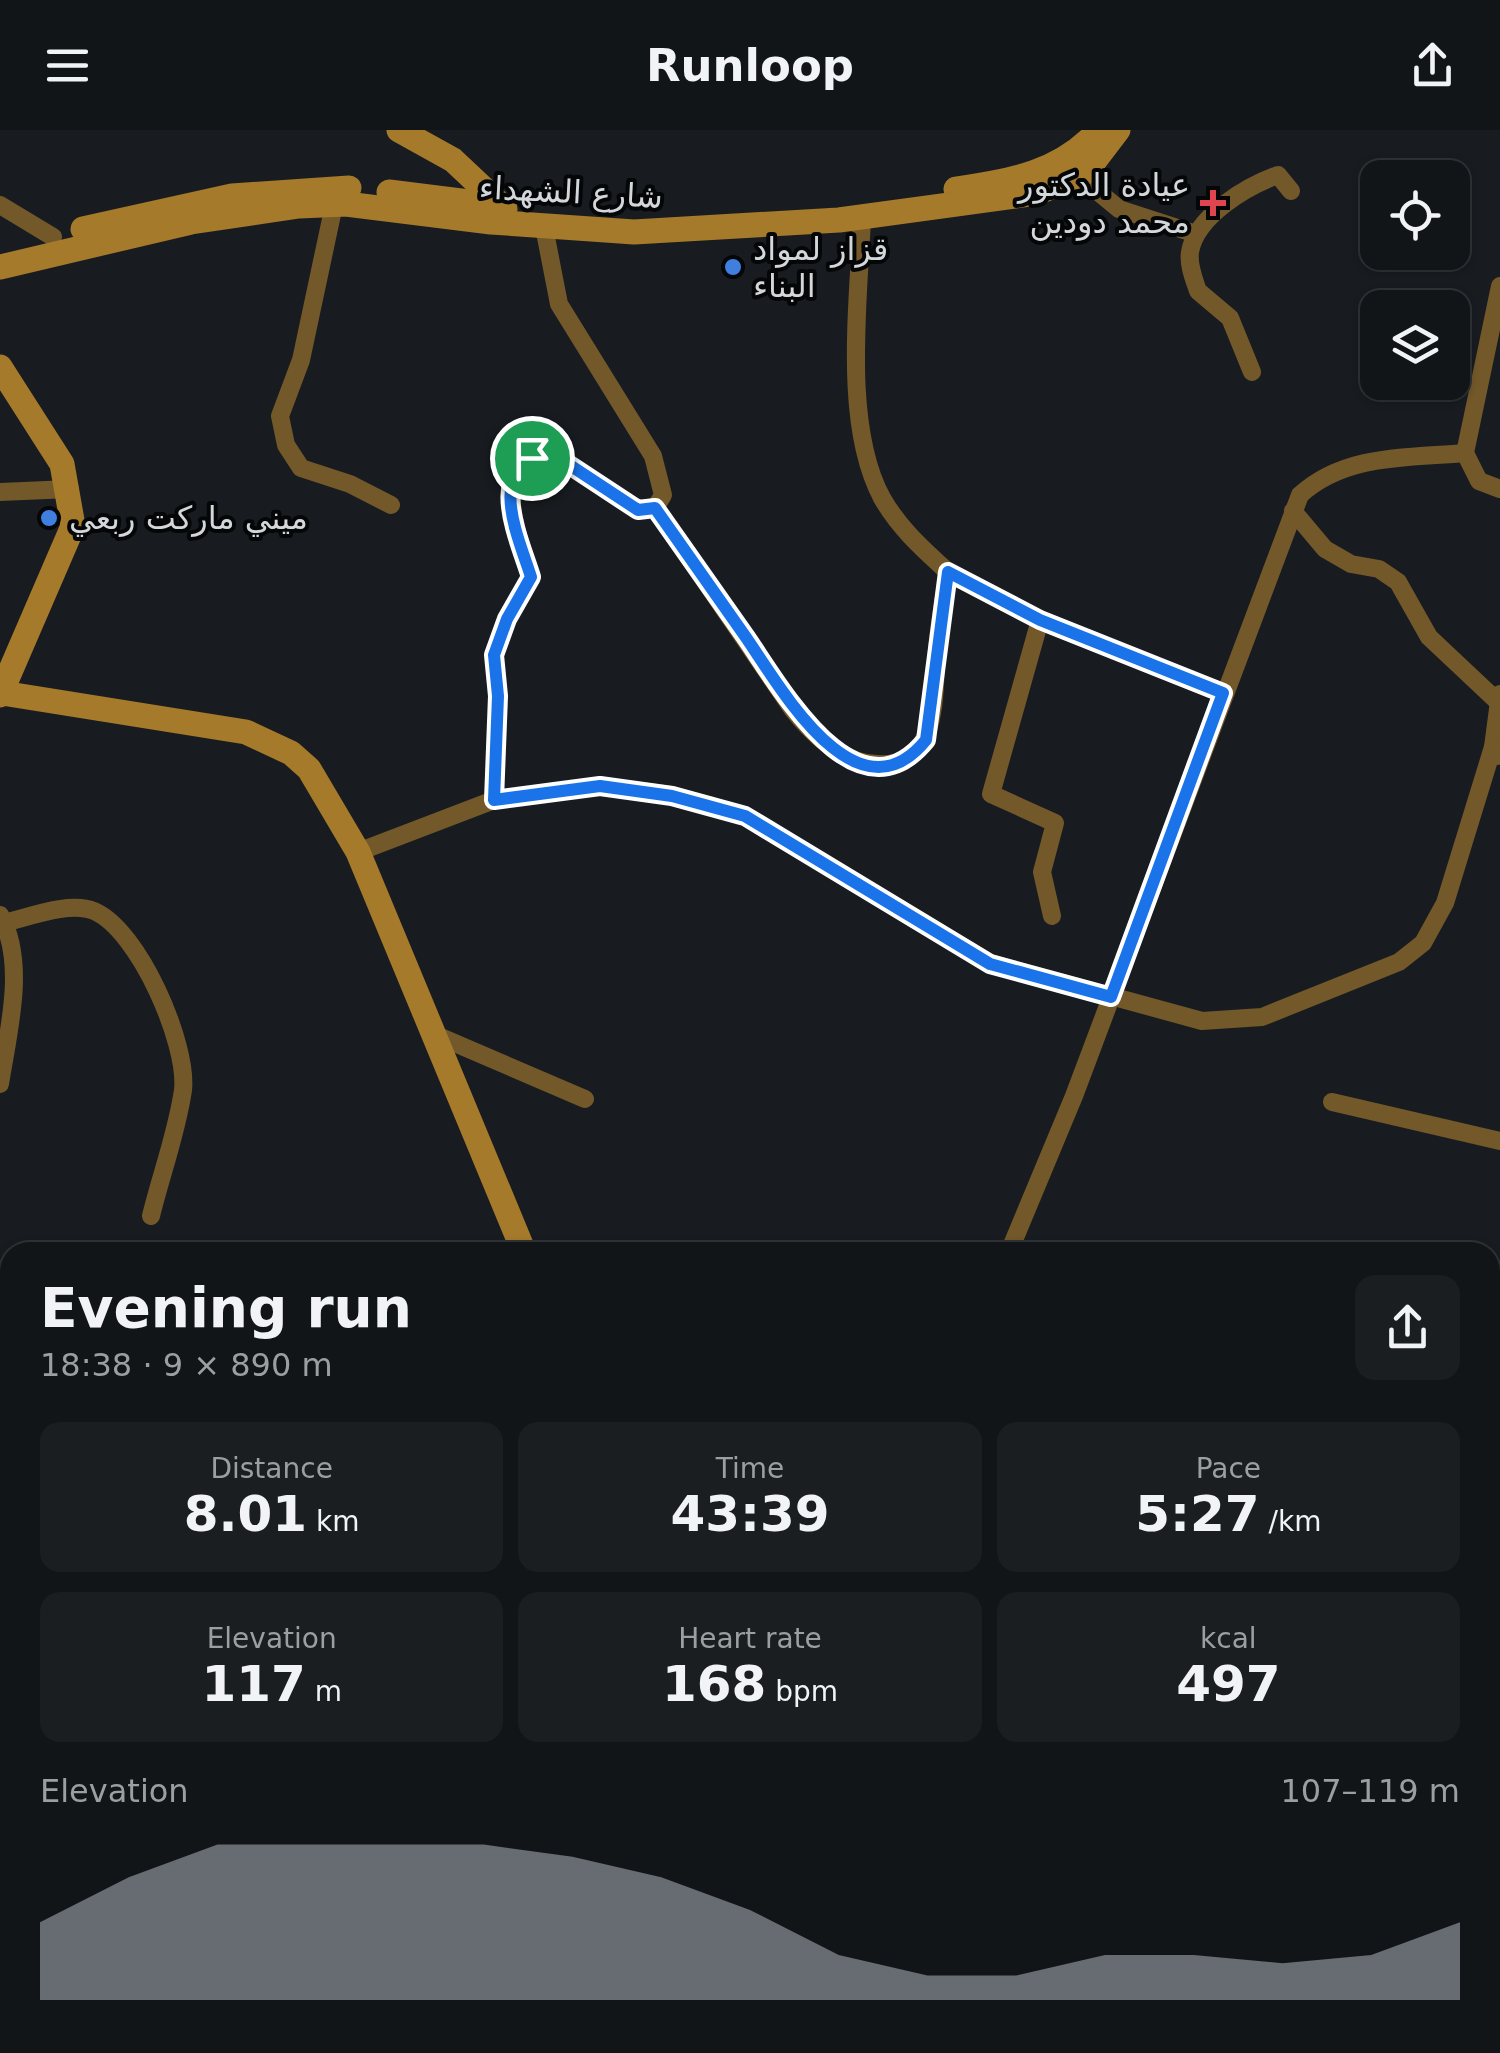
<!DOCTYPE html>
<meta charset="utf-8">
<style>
:root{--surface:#121518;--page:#1b1e21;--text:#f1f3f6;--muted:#9c9fa2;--line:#313437;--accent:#8c9099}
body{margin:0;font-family:"DejaVu Sans",Cairo,sans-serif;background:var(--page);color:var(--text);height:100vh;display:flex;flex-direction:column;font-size:38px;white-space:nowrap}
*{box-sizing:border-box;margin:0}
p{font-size:32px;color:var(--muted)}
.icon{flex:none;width:55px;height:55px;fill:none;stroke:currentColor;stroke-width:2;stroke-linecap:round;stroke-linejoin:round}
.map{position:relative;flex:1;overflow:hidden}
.side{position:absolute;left:0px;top:1112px;width:1500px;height:812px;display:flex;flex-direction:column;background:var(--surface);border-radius:30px 30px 0 0;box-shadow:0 2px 8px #0004,0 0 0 2px var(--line)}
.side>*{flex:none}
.controls{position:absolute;left:1360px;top:30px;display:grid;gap:20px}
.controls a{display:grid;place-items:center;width:110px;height:110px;border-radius:20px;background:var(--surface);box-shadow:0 2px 8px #0004,0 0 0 2px var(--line);font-size:50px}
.pin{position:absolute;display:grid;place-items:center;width:85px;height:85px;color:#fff;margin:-42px;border:5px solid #fff;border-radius:50%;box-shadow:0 2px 10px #0007}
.round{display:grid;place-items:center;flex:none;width:105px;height:105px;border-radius:20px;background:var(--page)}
.summary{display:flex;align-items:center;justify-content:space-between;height:170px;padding:0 40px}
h1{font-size:55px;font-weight:600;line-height:75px}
.metrics{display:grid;grid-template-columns:repeat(3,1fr);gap:15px;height:170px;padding:10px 40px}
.metrics div{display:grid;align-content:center;border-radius:20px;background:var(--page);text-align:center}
.metrics b{font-size:50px;font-weight:600}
.metrics small{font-size:28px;font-weight:400}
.metrics p{font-size:28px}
.chart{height:280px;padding:20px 40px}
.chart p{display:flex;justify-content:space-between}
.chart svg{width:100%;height:180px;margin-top:10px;fill:var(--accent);opacity:.7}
header{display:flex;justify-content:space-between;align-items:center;height:130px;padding:0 40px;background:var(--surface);font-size:45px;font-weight:600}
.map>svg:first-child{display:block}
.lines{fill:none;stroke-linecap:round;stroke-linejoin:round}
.street{stroke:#73582a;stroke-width:18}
.secondary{stroke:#a57a2b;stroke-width:25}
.route-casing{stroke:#fff;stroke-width:20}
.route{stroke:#1a73e8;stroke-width:12}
.health-dot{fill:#e0444e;stroke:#050608;stroke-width:4}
.shop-dot{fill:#3f7fe0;stroke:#050608;stroke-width:4}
.labels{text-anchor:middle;stroke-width:8;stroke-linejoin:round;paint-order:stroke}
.poi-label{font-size:32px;fill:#d4d7da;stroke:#050608;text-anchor:start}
.street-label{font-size:32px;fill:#d4d7da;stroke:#050608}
</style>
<header><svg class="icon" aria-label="menu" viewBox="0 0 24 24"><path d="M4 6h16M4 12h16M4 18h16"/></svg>Runloop<svg class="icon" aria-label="share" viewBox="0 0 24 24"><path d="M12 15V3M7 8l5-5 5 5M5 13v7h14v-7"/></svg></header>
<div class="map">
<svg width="1500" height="1923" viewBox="0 0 1500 1923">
<rect width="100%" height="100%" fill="#181c20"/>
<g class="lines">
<g class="street">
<polyline points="1079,46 1119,79 1196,104"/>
<polyline points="0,75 53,107"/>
<polyline points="334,75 301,230 280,286 286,315 301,338 350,354 391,375"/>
<polyline points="1500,156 1465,323 1479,351 1500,359"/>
<path d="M 1252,242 L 1230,188 L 1198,161 C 1194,149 1188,135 1190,122 C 1196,86 1247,56 1278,45 L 1291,61"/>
<polyline points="0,362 70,359"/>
<path d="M 655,378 L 793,580 C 813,605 843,633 877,634 C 941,638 933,563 937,520 C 939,494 944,468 948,442 C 923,419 899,398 882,368 C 842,294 859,169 862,87"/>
<polyline points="1293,381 1325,419 1351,434 1379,439 1398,452 1429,507 1497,571"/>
<polyline points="948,442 1040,490 991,664 1055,693 1042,742 1052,786"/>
<polyline points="1040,490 1223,563"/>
<polyline points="1497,626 1493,617 1500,564"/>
<path d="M 494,670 L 498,567 L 494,525 L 507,489 L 531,447 C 520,409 480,315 559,328 L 638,379 L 655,378 L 663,365 L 653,326 L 559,174 L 544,97"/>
<polyline points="358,722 494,670 600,656 672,665 745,686 990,833 1202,891 1262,887 1399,832 1423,813 1445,773 1493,617"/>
<path d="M 4,793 C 29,787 70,771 94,781 C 139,800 188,914 183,960 C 177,1002 161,1045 151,1086"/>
<polyline points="436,905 585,969"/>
<path d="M 0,954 C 8,902 27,833 0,785"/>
<polyline points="1332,972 1500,1011"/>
<path d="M 1009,1122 L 1074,966 L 1300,365 C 1345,324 1407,328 1465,323"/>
<path d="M 1500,1186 C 1489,1207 1490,1221 1500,1243"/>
<polyline points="0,1253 10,1291"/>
<polyline points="1490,1632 1500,1634"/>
<polyline points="0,1699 10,1688"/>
<polyline points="0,1762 10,1770"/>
<polyline points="0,1828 10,1819"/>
<polyline points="396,1923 402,1915"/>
<polyline points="710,1923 716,1915"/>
<polyline points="734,1923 744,1915"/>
</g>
<g class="secondary">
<polyline points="399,0 453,30 505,79"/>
<path d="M 956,59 C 1012,51 1060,43 1099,0"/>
<polyline points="389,62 493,75"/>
<polyline points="83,99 232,66 349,58"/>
<polyline points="0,137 191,92 299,76 346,74 491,92 634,102 839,90 1037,63 1086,42 1118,0"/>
<polyline points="0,237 62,334 73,396 0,565"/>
<polyline points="2,563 246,602 291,623 309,639 358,722 524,1122"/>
<polyline points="1490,1441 1500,1442"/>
</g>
</g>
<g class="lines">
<g class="route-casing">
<path id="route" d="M 547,326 L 559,328 L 638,380 L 655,378 C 685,421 715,463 745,506 C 778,553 856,696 926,610 L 948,442 L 1040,490 L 1223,563 L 1111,867 L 990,834 L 745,686 L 672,666 L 600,656 L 494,670 L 498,566 L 494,525 L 507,489 L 531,447 C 519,408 484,336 547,326 Z"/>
</g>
<use href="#route" class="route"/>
</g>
<path class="health-dot" d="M1208 58h10v10h10v10h-10v10h-10v-10h-10v-10h10z"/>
<g class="shop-dot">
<circle cx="733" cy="137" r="10"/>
<circle cx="49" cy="388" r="10"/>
</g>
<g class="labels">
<g class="poi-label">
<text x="1190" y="66" text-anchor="end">عيادة الدكتور<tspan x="1190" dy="37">محمد دودين</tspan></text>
<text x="753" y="130">قزاز لمواد<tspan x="753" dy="37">البناء</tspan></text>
<text x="69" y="399">ميني ماركت ربعي</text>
</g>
<g class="street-label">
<text transform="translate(571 62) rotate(3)" y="11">شارع الشهداء</text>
</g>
</g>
</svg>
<div class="controls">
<a><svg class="icon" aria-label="locate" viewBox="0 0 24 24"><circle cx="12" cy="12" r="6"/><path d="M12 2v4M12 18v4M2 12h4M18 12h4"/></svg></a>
<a><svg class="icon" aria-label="layers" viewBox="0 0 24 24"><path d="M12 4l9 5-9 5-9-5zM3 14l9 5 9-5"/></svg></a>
</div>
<div class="pin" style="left:532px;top:328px;background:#1e9e55"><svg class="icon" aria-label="arrive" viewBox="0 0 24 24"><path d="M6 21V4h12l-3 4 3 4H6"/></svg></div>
<section class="side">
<div class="summary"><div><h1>Evening run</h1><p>18:38 · 9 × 890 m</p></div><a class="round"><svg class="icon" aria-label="share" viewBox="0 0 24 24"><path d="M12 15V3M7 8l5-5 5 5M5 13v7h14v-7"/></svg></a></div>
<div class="metrics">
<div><p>Distance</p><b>8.01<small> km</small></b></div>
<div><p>Time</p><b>43:39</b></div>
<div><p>Pace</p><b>5:27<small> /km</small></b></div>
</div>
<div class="metrics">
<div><p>Elevation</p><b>117<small> m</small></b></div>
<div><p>Heart rate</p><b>168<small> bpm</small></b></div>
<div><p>kcal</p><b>497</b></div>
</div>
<div class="chart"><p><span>Elevation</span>107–119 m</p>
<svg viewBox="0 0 160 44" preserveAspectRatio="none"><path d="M0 44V25L10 14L20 6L30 6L40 6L50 6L60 9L70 14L80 22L90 33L100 38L110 38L120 33L130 33L140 35L150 33L160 25V44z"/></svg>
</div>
</section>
</div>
